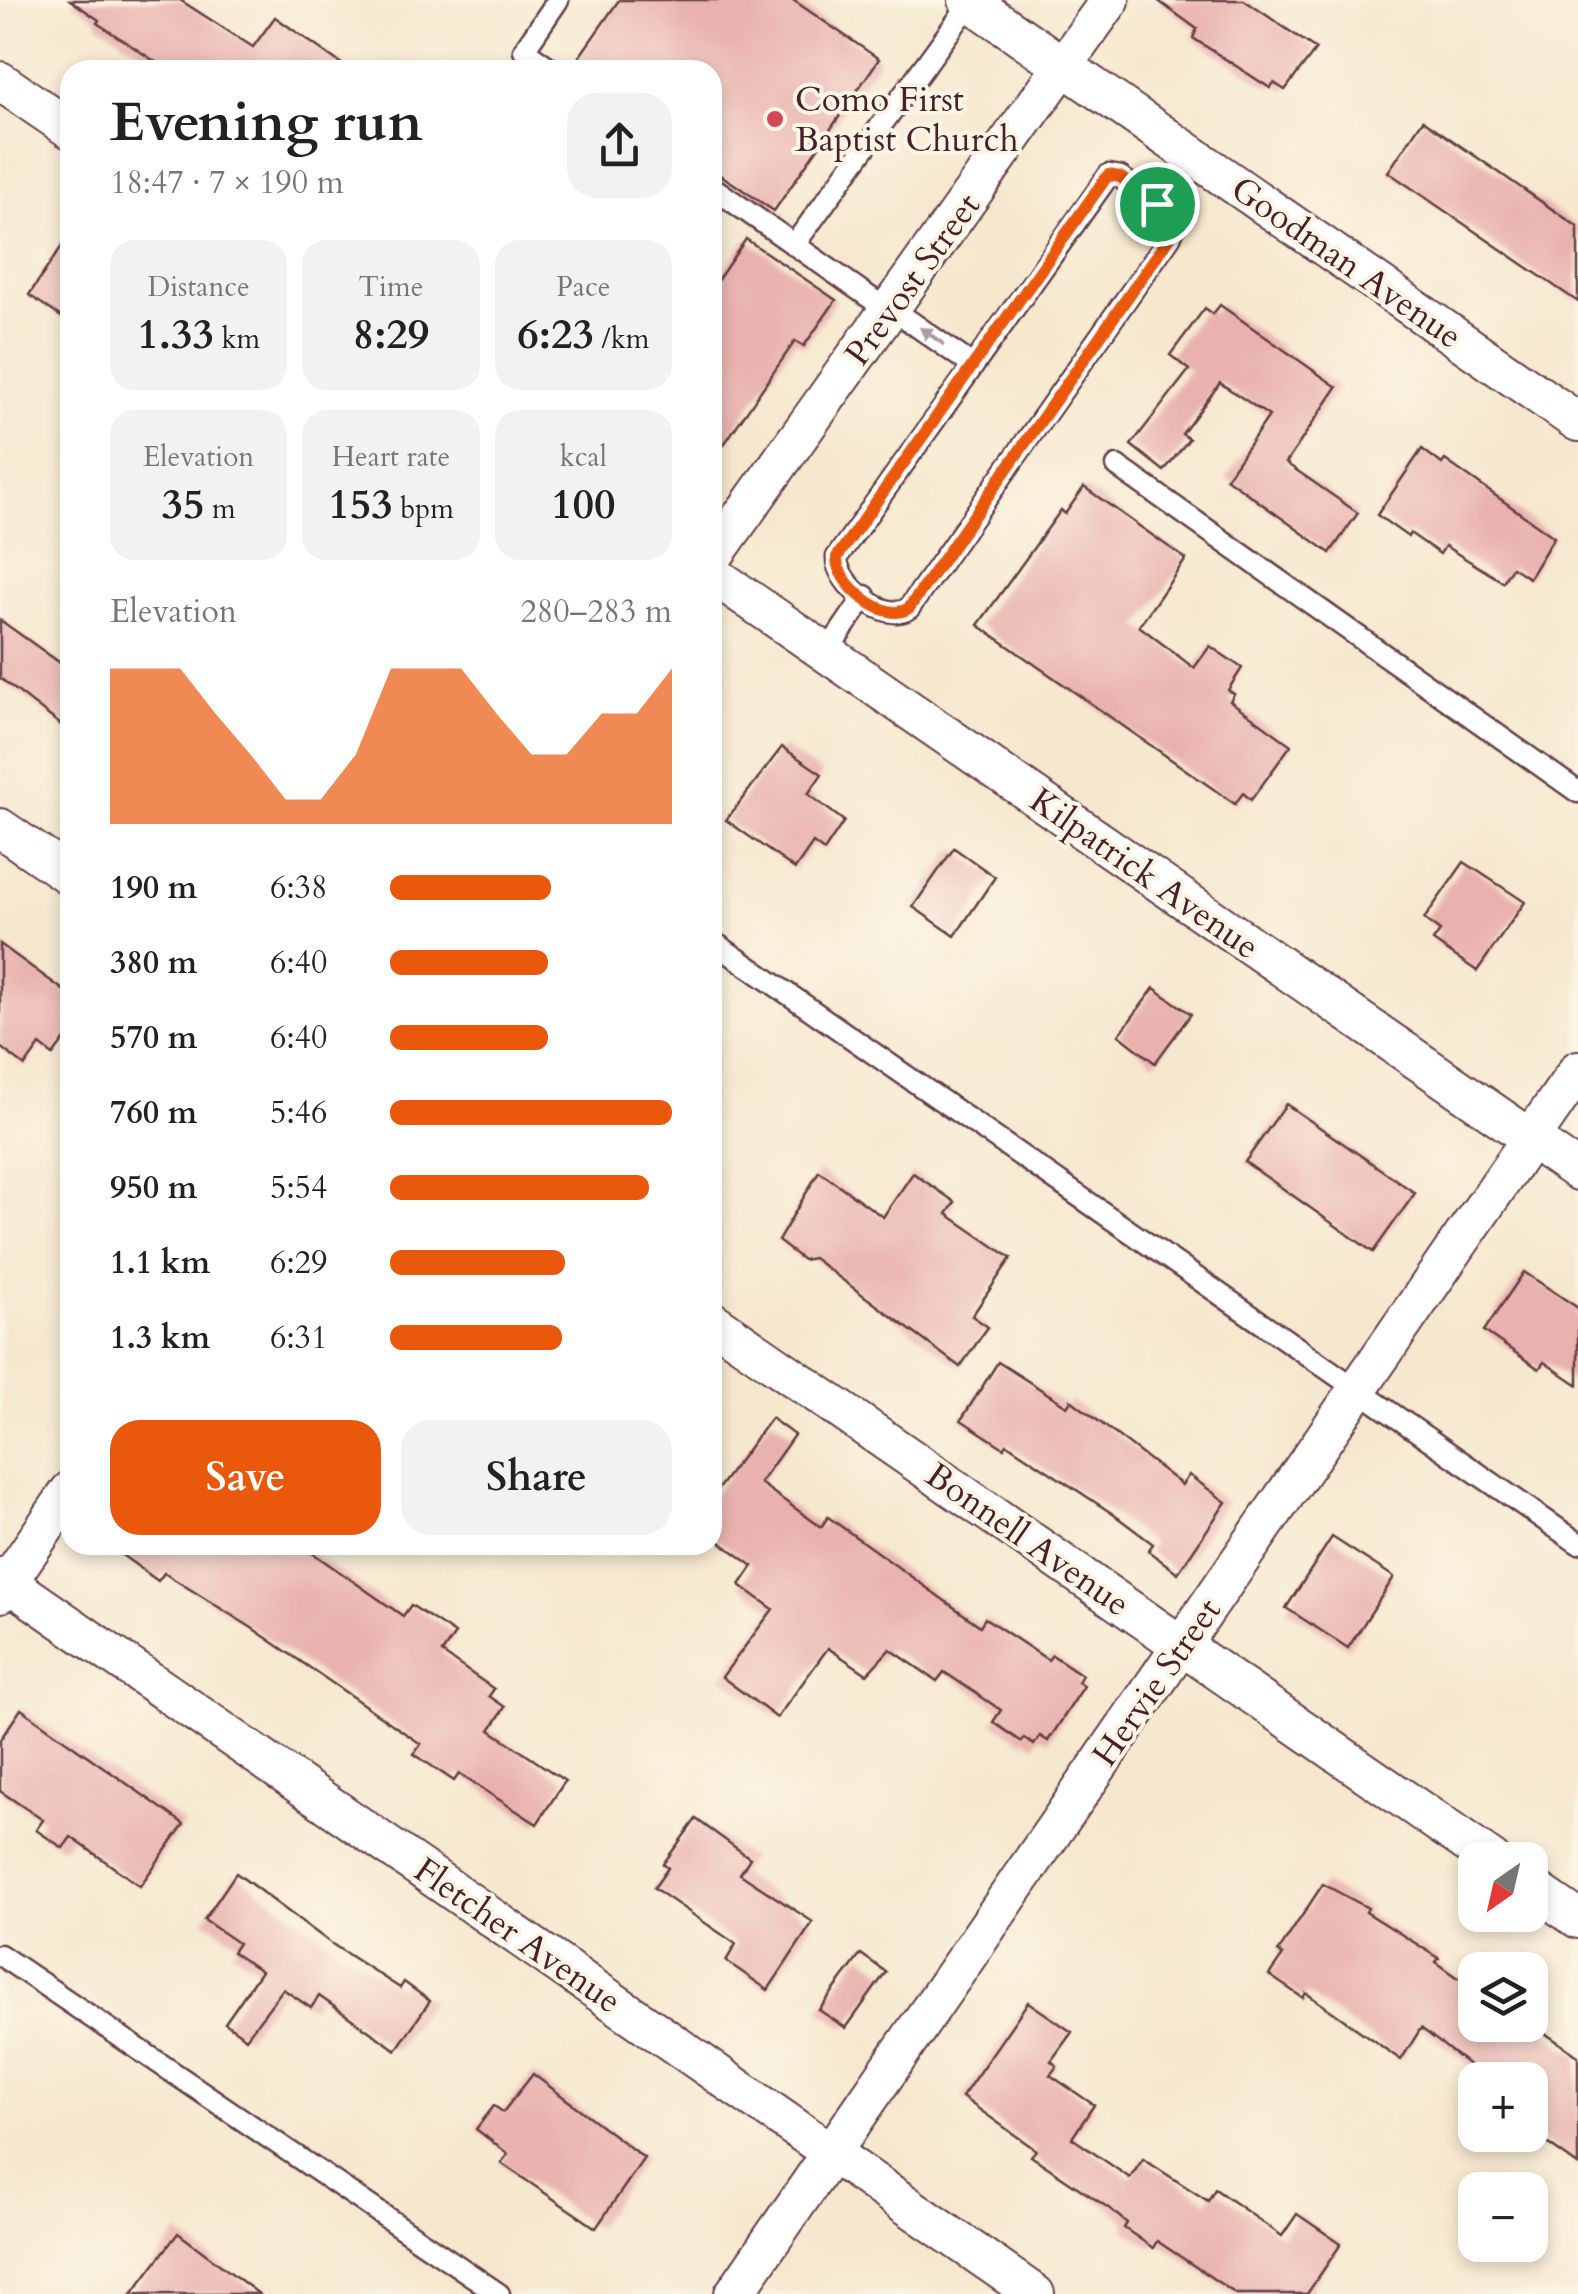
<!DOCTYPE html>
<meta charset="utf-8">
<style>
:root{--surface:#fff;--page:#f2f2f2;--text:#222;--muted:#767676;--accent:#ea580c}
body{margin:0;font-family:Cardo,serif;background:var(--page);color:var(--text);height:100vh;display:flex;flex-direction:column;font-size:38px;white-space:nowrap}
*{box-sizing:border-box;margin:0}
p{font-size:32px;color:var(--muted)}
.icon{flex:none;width:55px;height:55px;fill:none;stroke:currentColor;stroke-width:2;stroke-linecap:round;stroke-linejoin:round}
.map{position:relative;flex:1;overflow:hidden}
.drawer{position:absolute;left:60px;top:60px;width:662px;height:1495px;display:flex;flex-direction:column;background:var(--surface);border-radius:30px;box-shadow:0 5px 15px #0003}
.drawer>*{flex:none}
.needle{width:65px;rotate:214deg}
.buttons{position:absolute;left:1458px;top:1842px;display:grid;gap:20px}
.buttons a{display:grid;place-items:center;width:90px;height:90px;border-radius:20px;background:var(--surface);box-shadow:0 5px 15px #0003;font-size:50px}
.pin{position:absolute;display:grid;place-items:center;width:85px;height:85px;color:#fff;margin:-42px;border:5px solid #fff;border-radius:50%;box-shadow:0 2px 10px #0007}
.round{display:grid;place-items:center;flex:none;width:105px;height:105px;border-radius:30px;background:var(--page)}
.summary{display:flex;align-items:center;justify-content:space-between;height:170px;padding:0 50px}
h1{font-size:55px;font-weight:700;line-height:75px}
.figures{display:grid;grid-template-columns:repeat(3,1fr);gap:15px;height:170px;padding:10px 50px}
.figures div{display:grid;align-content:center;border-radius:25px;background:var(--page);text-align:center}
.figures b{font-size:42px;font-weight:700}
.figures small{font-size:28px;font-weight:400}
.figures p{font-size:28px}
.chart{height:280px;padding:20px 50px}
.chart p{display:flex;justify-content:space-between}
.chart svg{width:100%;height:180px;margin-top:10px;fill:var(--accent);opacity:.7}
.cta{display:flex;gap:20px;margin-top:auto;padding:20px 50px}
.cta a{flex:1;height:115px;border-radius:30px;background:var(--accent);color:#fff;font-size:40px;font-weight:700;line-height:115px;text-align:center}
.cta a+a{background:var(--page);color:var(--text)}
ul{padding:0 50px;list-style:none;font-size:32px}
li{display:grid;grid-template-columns:160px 120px 1fr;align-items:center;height:75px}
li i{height:25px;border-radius:12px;background:var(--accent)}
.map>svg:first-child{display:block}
.building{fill:#e9b2af}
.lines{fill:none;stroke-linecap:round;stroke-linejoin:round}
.lane-casing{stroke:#643d44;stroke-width:25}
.street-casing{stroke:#643d44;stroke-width:42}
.lane{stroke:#fff;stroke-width:20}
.street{stroke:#fff;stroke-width:38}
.oneway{fill:#ae9aa0}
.route-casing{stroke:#fff;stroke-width:20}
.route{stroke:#ea580c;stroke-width:12}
.poi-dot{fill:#d1495b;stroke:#fcf5e5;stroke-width:4}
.labels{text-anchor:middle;stroke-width:8;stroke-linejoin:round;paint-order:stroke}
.poi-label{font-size:35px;fill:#4a1f2b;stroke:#fcf5e5;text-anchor:start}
.street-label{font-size:35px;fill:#4a1f2b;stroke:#fcf5e5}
</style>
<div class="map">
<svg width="1578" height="2294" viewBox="0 0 1578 2294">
<rect width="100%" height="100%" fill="#fcf5e5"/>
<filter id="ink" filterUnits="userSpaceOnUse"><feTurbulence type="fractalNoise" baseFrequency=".01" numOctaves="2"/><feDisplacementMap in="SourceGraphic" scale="20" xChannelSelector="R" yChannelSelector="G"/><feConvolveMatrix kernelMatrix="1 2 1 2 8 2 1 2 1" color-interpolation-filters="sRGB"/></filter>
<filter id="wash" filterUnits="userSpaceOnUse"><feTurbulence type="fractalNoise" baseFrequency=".0048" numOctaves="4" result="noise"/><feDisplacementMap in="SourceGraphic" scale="40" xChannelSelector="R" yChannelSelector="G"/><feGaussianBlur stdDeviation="2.25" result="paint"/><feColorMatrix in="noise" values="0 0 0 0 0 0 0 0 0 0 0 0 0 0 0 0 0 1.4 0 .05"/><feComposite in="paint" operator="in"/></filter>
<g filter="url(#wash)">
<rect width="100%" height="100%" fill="#f6e8cf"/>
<g id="blocks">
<g class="building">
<polygon points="70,0 180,0 253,47 275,17 350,70 168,70 97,23 99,20"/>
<polygon points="619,0 793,0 879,59 774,211 712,169 712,70 570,70"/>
<polygon points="1157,0 1244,0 1316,49 1285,90 1274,83 1270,88 1193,38 1197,29"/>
<polygon points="1423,120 1578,227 1578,302 1388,172"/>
<polygon points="70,234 70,323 29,295"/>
<polygon points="746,239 836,300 804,346 795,341 712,462 712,288"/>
<polygon points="1220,305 1337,387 1286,463 1358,513 1330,553 1226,478 1269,416 1220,383 1182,434 1189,439 1164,471 1131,445 1189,370 1170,355 1205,308 1213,314"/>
<polygon points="1422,449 1442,464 1445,460 1554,537 1529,578 1512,567 1503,582 1445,546 1440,554 1410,533 1408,537 1377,515"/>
<polygon points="1084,487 1186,559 1139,626 1194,668 1210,646 1242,668 1228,690 1234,694 1230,701 1291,745 1251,800 1243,793 1235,804 978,625 1061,510 1065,514"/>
<polygon points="0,620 70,670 70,732 0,678"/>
<polygon points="782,747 822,774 808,794 844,821 824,851 813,843 795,869 726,820"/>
<polygon points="954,848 995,877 955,936 913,907"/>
<polygon points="1464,862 1525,902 1477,971 1433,941 1440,931 1424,919"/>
<polygon points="0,944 70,995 70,1032 53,1055 40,1045 25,1066 0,1047"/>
<polygon points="1154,988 1191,1014 1155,1063 1119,1035"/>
<polygon points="1286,1104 1415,1193 1373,1252 1245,1162"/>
<polygon points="819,1171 883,1217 913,1173 955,1202 947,1214 1011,1258 972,1316 988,1327 960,1367 813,1258 803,1260 778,1241"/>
<polygon points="1524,1272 1578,1308 1578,1385 1544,1362 1539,1369 1484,1331"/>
<polygon points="998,1362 1067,1406 1071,1400 1182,1485 1189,1475 1226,1502 1178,1573 1148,1551 1153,1544 1113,1514 1007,1444 1004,1448 961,1420"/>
<polygon points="771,1418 794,1435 760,1483 821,1527 828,1517 980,1626 985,1618 1048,1660 1052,1655 1082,1675 1078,1682 1084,1686 1048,1741 1040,1736 1034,1745 1024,1738 1022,1742 993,1722 1001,1710 944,1672 937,1681 890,1649 867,1674 828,1648 777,1718 722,1677 773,1609 740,1585 753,1566 712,1536 712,1497"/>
<polygon points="1332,1537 1394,1577 1348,1648 1286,1608"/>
<polygon points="108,1545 301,1545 403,1616 411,1605 455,1634 442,1653 494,1689 489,1696 505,1707 490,1730 565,1781 537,1824 459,1774 454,1781 414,1754 421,1744 252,1628 164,1573 158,1581"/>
<polygon points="21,1709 184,1824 140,1886 71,1837 63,1848 36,1830 43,1820 0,1791 0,1740"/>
<polygon points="696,1819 750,1858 740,1874 813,1922 768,1990 726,1961 736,1944 654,1888 668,1868 663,1864"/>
<polygon points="236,1873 332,1944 400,1988 404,1982 430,2001 396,2050 319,1996 311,2008 283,1989 246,2038 225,2023 261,1971 232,1952 238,1943 204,1920"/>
<polygon points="1323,1884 1368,1908 1366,1912 1439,1958 1436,1962 1475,1990 1475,2025 1533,2025 1578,2056 1578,2165 1530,2131 1530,2080 1488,2080 1421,2028 1401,2060 1306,1993 1303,1998 1269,1975 1283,1955 1278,1952"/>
<polygon points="861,1954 886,1972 846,2028 819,2010"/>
<polygon points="1028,2002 1072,2032 1051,2061 1057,2066 1050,2075 1094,2105 1072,2138 1130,2178 1143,2159 1208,2201 1215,2189 1282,2236 1297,2214 1341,2244 1307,2294 1236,2294 1157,2241 1153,2248 1124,2228 1127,2223 1110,2209 1031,2156 1036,2150 962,2097"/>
<polygon points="533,2074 644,2158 596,2228 501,2163 508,2154 476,2129 494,2106 503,2112"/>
<polygon points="178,2233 259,2294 132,2294"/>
</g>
</g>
</g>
<g filter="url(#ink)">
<use href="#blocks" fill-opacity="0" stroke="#643d44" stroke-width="2.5"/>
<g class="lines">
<g class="lane-casing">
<g id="lane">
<polyline points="553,70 524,50 558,0"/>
<path d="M 1109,175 L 1120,177 L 1172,215 L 1175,225 L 1170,237 L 909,608 C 886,625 835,583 837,557 Z"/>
<polyline points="712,187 889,311"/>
<polyline points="1157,204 1192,154"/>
<polyline points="794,245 971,2"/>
<polyline points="891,308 972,365"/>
<polyline points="1117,466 1578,792"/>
<polyline points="826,653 865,596"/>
<polyline points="712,941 1578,1543"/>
<polyline points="0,1955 499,2294"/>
</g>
</g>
<g class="street-casing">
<g id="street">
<polyline points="968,0 1578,422"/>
<polyline points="0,81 70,129"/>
<polyline points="712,558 1110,0"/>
<polyline points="712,574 1578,1171"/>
<polyline points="0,828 70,876"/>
<polyline points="712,1321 1492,1860"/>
<polyline points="0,1577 1035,2294"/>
<polyline points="0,1593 70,1491"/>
<polyline points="1530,1886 1578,1919"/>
<polyline points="734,2294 1578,1070"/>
</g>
</g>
<use href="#lane" class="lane"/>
<use href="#street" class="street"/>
</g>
<defs><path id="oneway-solid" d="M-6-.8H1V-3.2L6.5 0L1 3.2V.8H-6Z" transform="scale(2.5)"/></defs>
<use class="oneway" href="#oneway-solid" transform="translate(932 336) rotate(-145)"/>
</g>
<g class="lines" filter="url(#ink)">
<g class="route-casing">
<path id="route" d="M 1108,175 L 1120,177 L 1172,215 L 1175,225 L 1170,237 L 909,608 C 886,625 835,583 837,557 Z"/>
</g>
<use href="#route" class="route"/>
</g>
<circle class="poi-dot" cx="775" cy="119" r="10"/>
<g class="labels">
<g class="poi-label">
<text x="795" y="111">Como First<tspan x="795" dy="40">Baptist Church</tspan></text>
</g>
<g class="street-label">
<text transform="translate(1347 262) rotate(35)" y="12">Goodman Avenue</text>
<text transform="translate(912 279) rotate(-54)" y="12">Prevost Street</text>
<text transform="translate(1145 873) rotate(35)" y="12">Kilpatrick Avenue</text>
<text transform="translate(1028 1539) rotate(35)" y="12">Bonnell Avenue</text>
<text transform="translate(1156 1682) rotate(-55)" y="12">Hervie Street</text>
<text transform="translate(518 1935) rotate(35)" y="12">Fletcher Avenue</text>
</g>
</g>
</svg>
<div class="buttons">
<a><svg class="needle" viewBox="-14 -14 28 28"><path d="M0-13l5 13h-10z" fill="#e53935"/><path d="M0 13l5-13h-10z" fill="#767676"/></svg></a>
<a><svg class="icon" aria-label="layers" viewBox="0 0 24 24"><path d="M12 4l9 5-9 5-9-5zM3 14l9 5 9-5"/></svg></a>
<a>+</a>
<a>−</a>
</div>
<div class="pin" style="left:1157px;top:204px;background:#1e9e55"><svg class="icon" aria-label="arrive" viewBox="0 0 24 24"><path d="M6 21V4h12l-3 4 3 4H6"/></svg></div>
<section class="drawer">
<div class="summary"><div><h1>Evening run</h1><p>18:47 · 7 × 190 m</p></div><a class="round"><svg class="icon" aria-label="share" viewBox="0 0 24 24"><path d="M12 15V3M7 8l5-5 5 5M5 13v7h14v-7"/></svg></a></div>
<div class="figures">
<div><p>Distance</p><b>1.33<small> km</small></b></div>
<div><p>Time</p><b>8:29</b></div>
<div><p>Pace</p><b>6:23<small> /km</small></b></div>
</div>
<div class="figures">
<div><p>Elevation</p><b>35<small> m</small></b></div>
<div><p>Heart rate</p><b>153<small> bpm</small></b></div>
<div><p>kcal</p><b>100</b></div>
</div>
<div class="chart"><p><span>Elevation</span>280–283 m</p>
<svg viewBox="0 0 160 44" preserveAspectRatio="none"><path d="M0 44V6L10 6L20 6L30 17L40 27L50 38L60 38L70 27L80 6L90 6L100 6L110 17L120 27L130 27L140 17L150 17L160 6V44z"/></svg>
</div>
<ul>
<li><b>190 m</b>6:38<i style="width:57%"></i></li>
<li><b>380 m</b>6:40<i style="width:56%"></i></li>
<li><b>570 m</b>6:40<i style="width:56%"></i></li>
<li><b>760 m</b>5:46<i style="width:100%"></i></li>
<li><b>950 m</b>5:54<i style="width:92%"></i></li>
<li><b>1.1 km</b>6:29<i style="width:62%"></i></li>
<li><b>1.3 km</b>6:31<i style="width:61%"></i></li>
</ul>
<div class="cta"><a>Save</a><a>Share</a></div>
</section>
</div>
